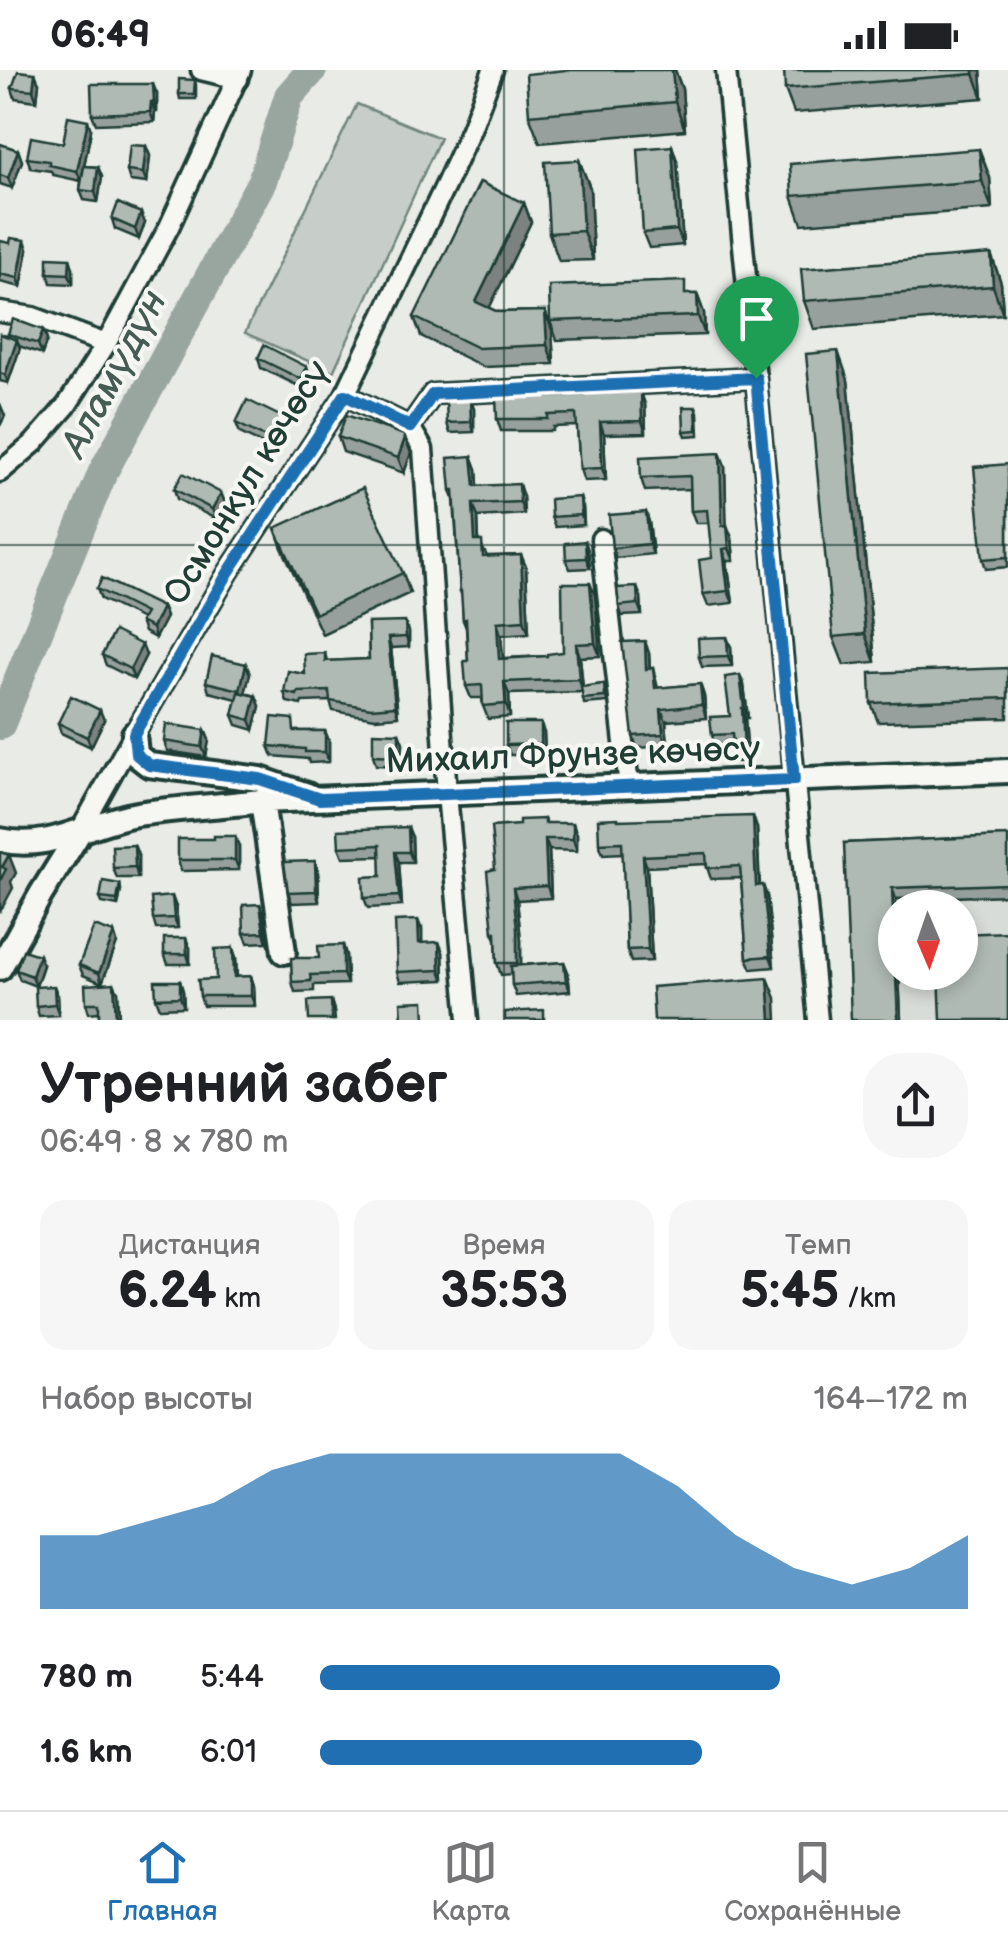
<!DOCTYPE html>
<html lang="ru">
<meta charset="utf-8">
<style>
:root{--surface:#fff;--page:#f6f6f6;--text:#202124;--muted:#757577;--line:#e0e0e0;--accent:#1f6fb2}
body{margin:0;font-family:"Balsamiq Sans",sans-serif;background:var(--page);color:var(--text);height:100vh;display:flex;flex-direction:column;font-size:38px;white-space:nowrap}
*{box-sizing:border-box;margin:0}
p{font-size:32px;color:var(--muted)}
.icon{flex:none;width:55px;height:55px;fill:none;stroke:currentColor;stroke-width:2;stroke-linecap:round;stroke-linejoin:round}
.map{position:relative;height:950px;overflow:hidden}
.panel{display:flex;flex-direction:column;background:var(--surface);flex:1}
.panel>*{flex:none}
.needle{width:65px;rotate:178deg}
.controls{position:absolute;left:878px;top:820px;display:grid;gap:20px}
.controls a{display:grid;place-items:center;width:100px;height:100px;border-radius:50%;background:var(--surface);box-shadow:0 5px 15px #0003;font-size:50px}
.pin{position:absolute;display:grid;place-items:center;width:85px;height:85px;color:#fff;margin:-102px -42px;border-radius:50% 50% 50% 0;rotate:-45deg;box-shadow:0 0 10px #0007}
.pin .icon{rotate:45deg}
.round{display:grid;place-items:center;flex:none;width:105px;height:105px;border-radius:40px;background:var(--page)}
.summary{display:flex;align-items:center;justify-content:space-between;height:170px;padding:0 40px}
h1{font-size:55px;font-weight:700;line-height:75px}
.stats{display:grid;grid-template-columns:repeat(3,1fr);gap:15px;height:170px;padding:10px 40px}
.stats div{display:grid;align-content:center;border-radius:25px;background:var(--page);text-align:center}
.stats b{font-size:50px;font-weight:700}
.stats small{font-size:28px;font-weight:400}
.stats p{font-size:28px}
.chart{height:280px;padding:20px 40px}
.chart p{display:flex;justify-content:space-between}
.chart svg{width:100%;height:180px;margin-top:10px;fill:var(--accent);opacity:.7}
ul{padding:0 40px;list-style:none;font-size:32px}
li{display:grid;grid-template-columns:160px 120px 1fr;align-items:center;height:75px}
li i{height:25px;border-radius:12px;background:var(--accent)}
.status{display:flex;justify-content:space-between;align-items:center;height:70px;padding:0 50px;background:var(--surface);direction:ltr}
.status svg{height:28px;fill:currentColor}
.tab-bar{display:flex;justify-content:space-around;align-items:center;height:140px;border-top:2px solid var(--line);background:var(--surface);font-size:28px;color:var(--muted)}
.tab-bar a{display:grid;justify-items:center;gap:5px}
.tab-bar .selected{color:var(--accent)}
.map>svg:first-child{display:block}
.built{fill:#d8dcd8;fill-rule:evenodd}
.green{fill:#c7cec9;stroke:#73867e;stroke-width:2.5}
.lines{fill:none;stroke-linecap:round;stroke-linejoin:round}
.river{stroke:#99a6a0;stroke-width:30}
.minor-casing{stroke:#1f3d34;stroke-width:25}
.major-casing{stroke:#1f3d34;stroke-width:30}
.minor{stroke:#f6f6f2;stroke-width:18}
.major{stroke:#f6f6f2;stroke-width:22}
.wall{fill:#97a09c;stroke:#1f3d34;stroke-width:2.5}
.shaded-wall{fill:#7b827f;stroke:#1f3d34;stroke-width:2.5}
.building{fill:#b0bab5;stroke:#1f3d34;stroke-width:2.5}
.route-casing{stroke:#fff;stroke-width:20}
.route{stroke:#1f6fb2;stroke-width:12}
.grid{fill:none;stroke:#1f3d34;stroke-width:2.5;stroke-opacity:0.55}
.labels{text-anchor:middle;stroke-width:8;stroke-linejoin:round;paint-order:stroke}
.street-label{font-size:35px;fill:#1f3d34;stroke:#f6f6f2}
.water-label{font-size:38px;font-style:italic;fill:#445c54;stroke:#f6f6f2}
</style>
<div class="status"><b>06:49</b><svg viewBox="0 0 49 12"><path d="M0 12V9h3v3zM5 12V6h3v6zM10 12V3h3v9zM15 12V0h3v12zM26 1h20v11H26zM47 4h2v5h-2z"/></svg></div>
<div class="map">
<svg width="1008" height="950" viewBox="0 0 1008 950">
<rect width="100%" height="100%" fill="#e9ebe7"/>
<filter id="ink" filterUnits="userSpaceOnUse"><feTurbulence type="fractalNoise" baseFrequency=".01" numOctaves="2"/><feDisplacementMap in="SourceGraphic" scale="20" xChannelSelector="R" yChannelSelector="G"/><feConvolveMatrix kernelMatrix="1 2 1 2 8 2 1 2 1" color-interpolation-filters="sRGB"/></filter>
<g filter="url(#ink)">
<path class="built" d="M 1008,772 L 1008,950 L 852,950 L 843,781 ZM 895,838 L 960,838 L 960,902 L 895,902 Z"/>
<polygon class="green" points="357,34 440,68 333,302 245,263"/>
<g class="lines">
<polyline class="river" points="0,655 103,402 262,111 289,26 312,0"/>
<g class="minor-casing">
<g id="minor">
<polyline points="201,0 238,9"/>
<polyline points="726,0 818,950"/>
<polyline points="0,242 33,247 106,274"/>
<polyline points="345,325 410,357 433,324 756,308"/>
<polyline points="410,357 423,379 447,724 468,950"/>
<polyline points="0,402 34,373 67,335 106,274 169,157 241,0"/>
<polyline points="601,469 629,717"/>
<polyline points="79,763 134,664 228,503 345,325 446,114 471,59 493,0"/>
</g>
</g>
<g class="major-casing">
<g id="major">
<polyline points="134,664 136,685 149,695 260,709 307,725"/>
<path d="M 0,770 C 51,782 89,752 137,744 C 178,738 220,736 262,731"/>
<polyline points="284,882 262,731 1008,701"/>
<polyline points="0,898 41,824 79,763"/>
</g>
</g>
<use href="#minor" class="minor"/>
<use href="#major" class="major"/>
</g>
<g class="wall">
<polygon points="566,0 675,0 682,19 685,60 540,73 529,45"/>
<polygon points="981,0 983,28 794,43 785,19"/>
<polygon points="195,10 196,15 196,29 180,29 179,24"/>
<polygon points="39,13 37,31 15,28 12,18"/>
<polygon points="157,24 157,42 155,42 154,52 96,54 92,44"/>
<polygon points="91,60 84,96 98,97 102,107 98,132 84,130 80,120 81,111 53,105 51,101 31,98 27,88"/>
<polygon points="0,74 18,80 22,91 12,118 0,114"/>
<polygon points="146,76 150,86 147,113 130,111 127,101"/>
<polygon points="672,76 677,91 683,175 649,178 643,163"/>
<polygon points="979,79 990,108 992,139 802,154 792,126"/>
<polygon points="579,90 590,118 593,190 559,191 549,163"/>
<polygon points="524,133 531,152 489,238 498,242 545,241 552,260 554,294 484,297 421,266 414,247"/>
<polygon points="112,149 145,153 139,169 115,159"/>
<polygon points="0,171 28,179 21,217 0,212"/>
<polygon points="991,184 1001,213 1003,244 814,259 804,231"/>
<polygon points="73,198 73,214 51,213 48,203"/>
<polygon points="689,224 697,224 704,243 705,265 557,270 550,251"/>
<polygon points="43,260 47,270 42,284 19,276 20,278 8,313 0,311 0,264 9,267 8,264"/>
<polygon points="258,288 311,307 305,319 261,298"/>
<polygon points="848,310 875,592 844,595 833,567"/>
<polygon points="549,327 645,334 646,363 604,364 606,410 584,411 580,399 577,356 553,357 553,361 501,361 497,349"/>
<polygon points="470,329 474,339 474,362 450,363 447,353"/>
<polygon points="696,337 698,342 699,365 686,366 684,361"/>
<polygon points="282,347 286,357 275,380 240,363 236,353"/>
<polygon points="338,367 411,383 404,403 343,382"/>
<polygon points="720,383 725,396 726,455 732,468 734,491 727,491 733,533 708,536 703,524 712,488 709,453 696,453 691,441 690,419 645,421 641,408"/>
<polygon points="472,386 477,399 478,416 523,427 524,444 478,447 479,471 487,486 521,485 526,497 529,563 501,565 503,588 547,586 563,582 595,525 600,586 580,587 583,617 604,614 607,632 584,634 582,622 509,624 510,647 488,649 483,636 482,628 471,628 466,616 468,591 466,558 463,550 462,527 460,521 454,430 451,420"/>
<polygon points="1008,394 1008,497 986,499 983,489"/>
<polygon points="174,419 221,423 225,433 216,449 177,429"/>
<polygon points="583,437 584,455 555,457 551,447"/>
<polygon points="646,442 649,452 653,484 616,488 612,478"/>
<polygon points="275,458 403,503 410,523 322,564 282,478"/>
<polygon points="585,471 588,481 590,498 570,499 566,489"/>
<polygon points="97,519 162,537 166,547 155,568 144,562 140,552 142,549 101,529"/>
<polygon points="641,527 642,545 622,546 619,536"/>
<polygon points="368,553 409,562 409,577 391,578 398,646 375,648 333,641 330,631 302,632 301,635 287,632 284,622 325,583 327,591 369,589"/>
<polygon points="731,577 732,596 702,597 699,587"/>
<polygon points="649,583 650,599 653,598 658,618 700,614 704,626 706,648 666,651 668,676 637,678 633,666"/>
<polygon points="102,585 146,585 134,609 106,595"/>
<polygon points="246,594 250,604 245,623 256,626 260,636 254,660 237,655 233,645 237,629 209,622 206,612"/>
<polygon points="1008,598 1008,648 878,652 871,633"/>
<polygon points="744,615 748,648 745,648 748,691 737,692 733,674 715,675 712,665 730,646"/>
<polygon points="104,650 91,677 61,663 58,653"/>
<polygon points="205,660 209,670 206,687 167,681 164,671"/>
<polygon points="297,661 325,661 329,671 329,692 309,693 308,689 273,686 269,676"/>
<polygon points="399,663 403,673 402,696 376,695 373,685"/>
<polygon points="544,663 545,685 510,685 506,675"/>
<polygon points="544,749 546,753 577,764 577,781 549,780 551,828 517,830 521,871 521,895 564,892 568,902 570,921 516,926 512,915 512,904 501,905 497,893 496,869 493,862 495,799 519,755"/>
<polygon points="619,750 757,758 760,815 767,826 774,897 752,899 747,888 741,808 711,809 706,794 647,797 652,891 631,892 627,880 623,783 603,784 599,773"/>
<polygon points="1008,766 1008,825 896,829 895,902 899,902 901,950 844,773"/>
<polygon points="412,767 413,792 399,792 402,836 368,838 364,828 381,806 381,786 343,787 339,777"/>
<polygon points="134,775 138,785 138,808 117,808 113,798"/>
<polygon points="239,776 239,800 181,801 178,790"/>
<polygon points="315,791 318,801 319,832 292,833 288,822"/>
<polygon points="120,814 121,820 118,836 102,833 100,828"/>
<polygon points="176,837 178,858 156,859 153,849"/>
<polygon points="263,845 267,872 248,873 244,863"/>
<polygon points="422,860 422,873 443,882 444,910 400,912 397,902"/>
<polygon points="114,863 117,873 102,913 83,905 79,895"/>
<polygon points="343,875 346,885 347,914 314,915 314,921 295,922 292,912 319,888"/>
<polygon points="190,878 190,894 168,894 164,884"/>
<polygon points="233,878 236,888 237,907 251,906 254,916 255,936 203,936 200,926 216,909"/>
<polygon points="43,895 36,916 20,910 16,900"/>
<polygon points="180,911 183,921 184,937 160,938 156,928"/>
<polygon points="118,922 119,950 99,950 99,942 89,943 86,933"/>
<polygon points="58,926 59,945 39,946 36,936"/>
</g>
<g class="shaded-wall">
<polygon points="672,0 675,0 682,19 685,60 675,32"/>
<polygon points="974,0 981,0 983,28 974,4"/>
<polygon points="35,3 39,13 37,31 33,20"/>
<polygon points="153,14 157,24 157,42 154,32"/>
<polygon points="151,32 155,42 154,52 150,42"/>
<polygon points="88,50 91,60 81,111 77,101"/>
<polygon points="146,76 150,86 147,113 143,103"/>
<polygon points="672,76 677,91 683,175 677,160"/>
<polygon points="979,79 990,108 992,139 982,111"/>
<polygon points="18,80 22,91 12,118 8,108"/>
<polygon points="579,90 590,118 593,190 583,161"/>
<polygon points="98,97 102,107 98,132 95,122"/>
<polygon points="524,133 531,152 483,251 476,232"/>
<polygon points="141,143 145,153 139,169 135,159"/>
<polygon points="25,170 28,179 21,217 18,208"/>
<polygon points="991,184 1001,213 1003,244 993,216"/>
<polygon points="70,188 73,198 73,214 69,204"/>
<polygon points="697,224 704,243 705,265 698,246"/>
<polygon points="545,241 552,260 554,294 547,275"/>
<polygon points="43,260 47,270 42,284 38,274"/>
<polygon points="17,270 20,278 8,313 5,305"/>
<polygon points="838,281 848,310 875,592 865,564"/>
<polygon points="307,297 311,307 305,319 301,309"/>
<polygon points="641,322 645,334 646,363 642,351"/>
<polygon points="470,329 474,339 474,362 471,352"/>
<polygon points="1,336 5,346 0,356 0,339"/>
<polygon points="282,347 286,357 275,380 271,370"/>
<polygon points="600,352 604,364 606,410 602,398"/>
<polygon points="405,368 411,383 404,403 398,388"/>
<polygon points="720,383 725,396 727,468 722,456"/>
<polygon points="472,386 477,399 479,429 475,416"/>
<polygon points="519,414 523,427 524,444 520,432"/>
<polygon points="221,423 225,433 216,449 212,439"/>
<polygon points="580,427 583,437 584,455 581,445"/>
<polygon points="473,434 478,447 479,484 475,471"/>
<polygon points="646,442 649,452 653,484 649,474"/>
<polygon points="727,455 732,468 734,491 729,478"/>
<polygon points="585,471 588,481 590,498 586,488"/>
<polygon points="723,479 727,491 733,533 728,521"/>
<polygon points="521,485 526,497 529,563 524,550"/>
<polygon points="590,513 595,525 600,586 595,573"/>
<polygon points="637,517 641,527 642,545 638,534"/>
<polygon points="162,537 166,547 155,568 152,558"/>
<polygon points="405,552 409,562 409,577 406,567"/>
<polygon points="497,552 501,565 504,601 499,589"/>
<polygon points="727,567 731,577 732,596 728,586"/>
<polygon points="388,568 391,578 398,646 395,636"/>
<polygon points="645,571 649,583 650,611 646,599"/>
<polygon points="576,574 580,587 583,622 579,609"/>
<polygon points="142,575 146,585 134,609 130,599"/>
<polygon points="246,594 250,604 243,631 240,620"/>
<polygon points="740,605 744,615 748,648 744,638"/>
<polygon points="504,612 509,624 510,647 506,634"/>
<polygon points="700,614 704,626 706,648 702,635"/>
<polygon points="256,626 260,636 254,660 250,650"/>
<polygon points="742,638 745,648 748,691 744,681"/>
<polygon points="661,639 666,651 668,676 663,664"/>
<polygon points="100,640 104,650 91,677 87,667"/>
<polygon points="541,653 544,663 545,685 541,674"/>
<polygon points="205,660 209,670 206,687 202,677"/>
<polygon points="325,661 329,671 329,692 325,682"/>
<polygon points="399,663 403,673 402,696 399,686"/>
<polygon points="753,746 757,758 760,827 756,816"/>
<polygon points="573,753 577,764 577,781 573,769"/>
<polygon points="408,757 412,767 413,792 409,782"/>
<polygon points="235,766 239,776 239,800 235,790"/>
<polygon points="545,769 549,780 551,828 547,816"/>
<polygon points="134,775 138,785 138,808 135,797"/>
<polygon points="395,782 399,792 402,836 399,826"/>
<polygon points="9,785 16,803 11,812 13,818 0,842 0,811 2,797"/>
<polygon points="643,786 647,797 652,891 648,879"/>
<polygon points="315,791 318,801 319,832 316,821"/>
<polygon points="120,814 121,820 118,836 117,830"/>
<polygon points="763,815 767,826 774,897 770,886"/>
<polygon points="513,818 517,830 521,871 521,904 517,893"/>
<polygon points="892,818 896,829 895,882"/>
<polygon points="172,826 176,837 178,858 174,848"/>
<polygon points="260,834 263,845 267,872 264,862"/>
<polygon points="418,850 422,860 422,883 419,873"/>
<polygon points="114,863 117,873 102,913 99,903"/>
<polygon points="186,868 190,878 190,894 187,884"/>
<polygon points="439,872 443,882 444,910 440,900"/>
<polygon points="343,875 346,885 347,914 343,904"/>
<polygon points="233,878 236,888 237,917 234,907"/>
<polygon points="39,885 43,895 36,916 32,906"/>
<polygon points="564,892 568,902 570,921 566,911"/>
<polygon points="896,902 899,902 901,950 898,950"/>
<polygon points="251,906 254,916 255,936 251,926"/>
<polygon points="768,908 776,928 777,950 771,950"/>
<polygon points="180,911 183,921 184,937 180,927"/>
<polygon points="114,913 118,922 119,950 116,950"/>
<polygon points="54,916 58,926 59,945 55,934"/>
<polygon points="331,930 334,940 335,950 332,950"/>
</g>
<g class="building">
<polygon points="566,0 672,0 675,32 529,45 526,4"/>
<polygon points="784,0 974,0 974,4 785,19"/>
<polygon points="18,1 35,3 33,20 12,18"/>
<polygon points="179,9 195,10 194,24 179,24"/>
<polygon points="91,14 153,14 154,32 151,32 150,42 92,44"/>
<polygon points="68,46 88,50 77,101 49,95 49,91 27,88 31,67 63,73"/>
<polygon points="0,74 18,80 8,108 0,105"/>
<polygon points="130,75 146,76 143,103 127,101"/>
<polygon points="672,76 677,160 643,163 638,79"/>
<polygon points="979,79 982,111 792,126 790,94"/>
<polygon points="579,90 583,161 549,163 545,92"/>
<polygon points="84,96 98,97 95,122 80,120"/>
<polygon points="480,112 524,133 476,232 498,242 545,241 547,275 478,278 414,247"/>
<polygon points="118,133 141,143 135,159 112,149"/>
<polygon points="11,168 25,170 18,208 0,204 0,171 10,173"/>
<polygon points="991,184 993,216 804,231 801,199"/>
<polygon points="48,187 70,188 69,204 48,203"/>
<polygon points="685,211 685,224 697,224 698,246 550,251 549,216"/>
<polygon points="13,249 43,260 38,274 8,264"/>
<polygon points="0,264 17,270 5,305 0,303"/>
<polygon points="264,275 307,297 301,309 258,288"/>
<polygon points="838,281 865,564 833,567 806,284"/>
<polygon points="641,322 642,351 600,352 602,398 580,399 576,344 548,345 548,349 497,349 496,326 548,325 548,327"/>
<polygon points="470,329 471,352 447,353 446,330"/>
<polygon points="247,330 282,347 271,370 236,353"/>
<polygon points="683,337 696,337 697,360 684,361"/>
<polygon points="346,345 404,365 405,368 398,388 338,367"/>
<polygon points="720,383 722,456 727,455 729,478 723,479 728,521 703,524 699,490 712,488 707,440 691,441 690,406 641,408 640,387"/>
<polygon points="472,386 475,416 519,414 520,432 473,434 475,471 482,471 483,487 521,485 524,550 497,552 499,589 547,586 547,584 563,582 562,513 590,513 595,573 576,574 579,609 504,612 506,634 483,636 482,615 466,616 464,591 468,591 466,549 463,550 461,521 460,521 454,420 451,420 448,388"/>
<polygon points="1008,394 1008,487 983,489 974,397"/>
<polygon points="183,403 221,423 212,439 174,419"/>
<polygon points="363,418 403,503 315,544 275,458"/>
<polygon points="580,427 581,445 551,447 550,429"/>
<polygon points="646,442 649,474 612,478 609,445"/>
<polygon points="585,471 586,488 566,489 565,473"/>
<polygon points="102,508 162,537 152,558 140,552 145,543 97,519"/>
<polygon points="637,517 638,534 619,536 617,518"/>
<polygon points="405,552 406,567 388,568 395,636 371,638 330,631 329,621 298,622 297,625 284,622 288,601 305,604 304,584 325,583 325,591 369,589 368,553"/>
<polygon points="114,561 142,575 130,599 102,585"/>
<polygon points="727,567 728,586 699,587 698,568"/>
<polygon points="645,571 646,599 653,598 655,618 700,614 702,635 661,639 663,664 633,666 622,572"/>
<polygon points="212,586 246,594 240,620 206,612"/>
<polygon points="1008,598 1008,628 871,633 870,603"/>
<polygon points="740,605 744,638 742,638 744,681 734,682 732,664 712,665 710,647 730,646 725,607"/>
<polygon points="604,614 605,627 583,629 581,617"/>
<polygon points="239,622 256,626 250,650 233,645"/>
<polygon points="71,626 100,640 87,667 58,653"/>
<polygon points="272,647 293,649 294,661 325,661 325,682 305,682 305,679 269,676"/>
<polygon points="506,653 541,653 541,674 506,675"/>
<polygon points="166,654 205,660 202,677 164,671"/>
<polygon points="373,662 399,663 399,686 373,685"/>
<polygon points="753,746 756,816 763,815 770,886 747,888 740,796 707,798 706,783 643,786 648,879 627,880 622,772 599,773 598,749 618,748 618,750"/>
<polygon points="544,749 544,753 573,753 573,769 545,769 547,816 513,818 517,860 517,893 497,893 496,862 493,862 487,801 495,799 491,757 519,755 519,750"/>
<polygon points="408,757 409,782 395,782 399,826 364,828 363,807 381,806 380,775 339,777 338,760"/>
<polygon points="214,766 235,766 235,790 178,790 178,769 214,769"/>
<polygon points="1008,766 1008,814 892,818 898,950 851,950 844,773"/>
<polygon points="134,775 135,797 113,798 112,776"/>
<polygon points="0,782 9,785 2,797 6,799 0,811"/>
<polygon points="315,791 316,821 288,822 284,792"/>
<polygon points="103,811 120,814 117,830 100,828"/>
<polygon points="172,826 174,848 153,849 151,828"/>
<polygon points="260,834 264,862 244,863 243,835"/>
<polygon points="418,850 419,873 439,872 440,900 397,902 395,851"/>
<polygon points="94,856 114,863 99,903 79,895"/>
<polygon points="1008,862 1008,950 941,950 939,902 960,902 960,864"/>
<polygon points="164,868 186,868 187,884 164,884"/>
<polygon points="343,875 343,904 310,905 311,911 292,912 291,888 319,888 318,876"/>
<polygon points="233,878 234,907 251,906 251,926 200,926 198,910 216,909 215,879"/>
<polygon points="23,880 39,885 32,906 16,900"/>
<polygon points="564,892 566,911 512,915 511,896"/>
<polygon points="768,908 771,950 654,950 652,917"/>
<polygon points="155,911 180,911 180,927 156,928"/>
<polygon points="114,913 116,950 99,950 99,933 86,933 85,915"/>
<polygon points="54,916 55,934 36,936 35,917"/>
<polygon points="331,930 332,950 309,950 308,931"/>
<polygon points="424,931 425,950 402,950 401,932"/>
<polygon points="544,940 544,950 505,950 505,942"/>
</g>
</g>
<g class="lines" filter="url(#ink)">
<g class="route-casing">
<polygon id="route" points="756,308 794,710 320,729 260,709 149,695 136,684 134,664 228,503 345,325 410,357 433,324"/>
</g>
<use href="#route" class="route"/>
</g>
<path class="grid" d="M 504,0 L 504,950M 0,475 L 1008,475"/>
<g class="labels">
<g class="street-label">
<text transform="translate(246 412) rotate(-58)" y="12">Осмонкул көчөсү</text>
<text transform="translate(573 684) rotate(-2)" y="12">Михаил Фрунзе көчөсү</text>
</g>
<g class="water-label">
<text transform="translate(113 303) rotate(-62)" y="13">Аламүдүн</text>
</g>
</g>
</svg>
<div class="controls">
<a><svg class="needle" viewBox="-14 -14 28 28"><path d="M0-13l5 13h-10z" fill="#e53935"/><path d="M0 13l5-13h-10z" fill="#757577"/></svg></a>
</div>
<div class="pin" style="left:756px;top:308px;background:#1e9e55"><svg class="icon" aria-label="arrive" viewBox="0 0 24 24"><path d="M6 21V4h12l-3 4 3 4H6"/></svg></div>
</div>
<section class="panel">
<div class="summary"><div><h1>Утренний забег</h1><p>06:49 · 8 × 780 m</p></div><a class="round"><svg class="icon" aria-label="share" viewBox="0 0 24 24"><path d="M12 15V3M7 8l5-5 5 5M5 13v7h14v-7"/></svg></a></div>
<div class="stats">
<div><p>Дистанция</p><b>6.24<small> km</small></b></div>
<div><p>Время</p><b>35:53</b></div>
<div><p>Темп</p><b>5:45<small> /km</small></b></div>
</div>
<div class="chart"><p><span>Набор высоты</span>164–172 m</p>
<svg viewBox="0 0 160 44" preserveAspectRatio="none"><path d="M0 44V26L10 26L20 22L30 18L40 10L50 6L60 6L70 6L80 6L90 6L100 6L110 14L120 26L130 34L140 38L150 34L160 26V44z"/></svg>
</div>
<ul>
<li><b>780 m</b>5:44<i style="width:71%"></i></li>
<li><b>1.6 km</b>6:01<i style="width:59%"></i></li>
</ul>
</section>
<nav class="tab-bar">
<a class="selected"><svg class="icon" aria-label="home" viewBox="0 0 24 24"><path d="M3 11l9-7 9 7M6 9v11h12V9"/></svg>Главная</a>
<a><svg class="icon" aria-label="map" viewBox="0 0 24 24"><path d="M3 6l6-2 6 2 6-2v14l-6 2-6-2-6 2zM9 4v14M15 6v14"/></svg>Карта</a>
<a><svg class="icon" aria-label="saved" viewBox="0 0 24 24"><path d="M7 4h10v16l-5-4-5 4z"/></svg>Сохранённые</a>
</nav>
